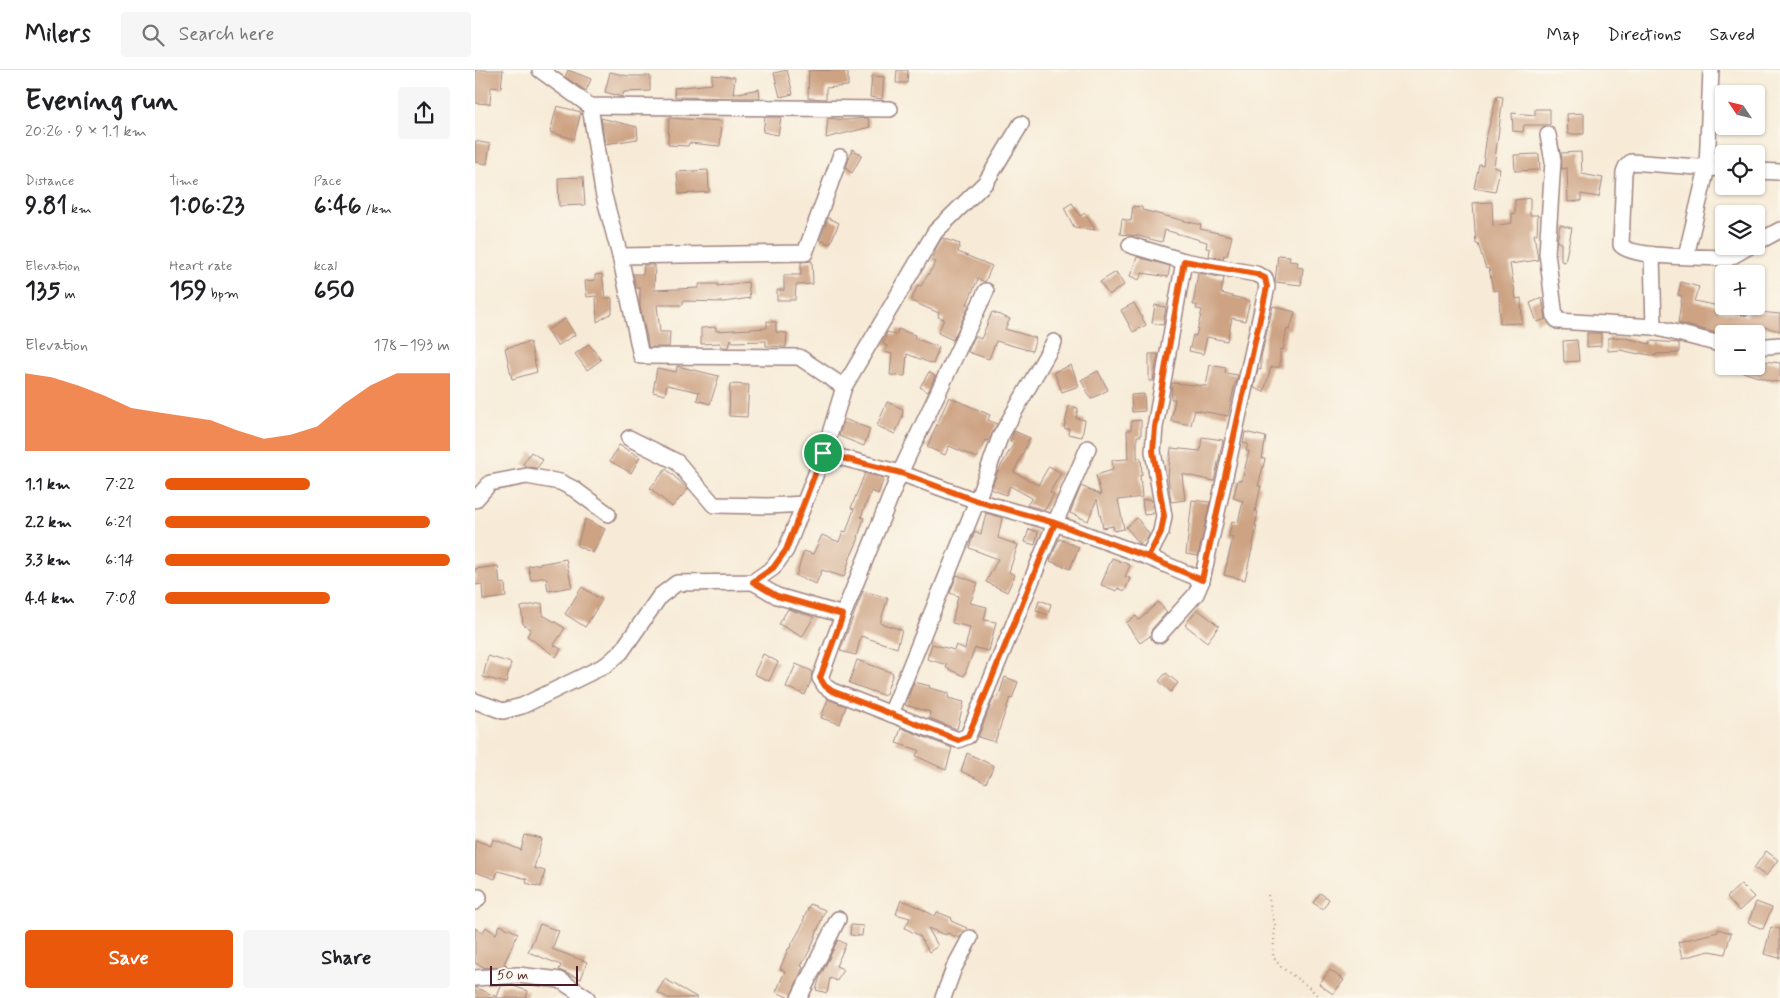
<!DOCTYPE html>
<meta charset="utf-8">
<style>
:root{--surface:#fff;--page:#f6f6f6;--text:#202124;--muted:#757577;--line:#e0e0e0;--accent:#ea580c}
body{margin:0;font-family:Mynerve,sans-serif;background:var(--page);color:var(--text);height:100vh;display:flex;flex-direction:column;font-size:19px;white-space:nowrap}
*{box-sizing:border-box;margin:0}
p{font-size:16px;color:var(--muted)}
.icon{flex:none;width:28px;height:28px;fill:none;stroke:currentColor;stroke-width:2;stroke-linecap:round;stroke-linejoin:round}
.map{position:relative;flex:1;overflow:hidden}
.details{display:flex;flex-direction:column;background:var(--surface);width:475px}
.details>*{flex:none}
.needle{width:32px;rotate:305deg}
.fabs{position:absolute;left:1240px;top:15px;display:grid;gap:10px}
.fabs a{display:grid;place-items:center;width:50px;height:50px;border-radius:5px;background:var(--surface);box-shadow:0 1px 4px #0004;font-size:25px}
.scale{position:absolute;left:15px;bottom:12px;width:88px;box-sizing:border-box;padding-left:5px;border:2px solid #4a1f2b;border-top:0;font-size:14px;line-height:18px;white-space:nowrap;color:#4a1f2b;-webkit-text-stroke:4px #fbf7ec;paint-order:stroke}
.pin{position:absolute;display:grid;place-items:center;width:42px;height:42px;color:#fff;margin:-21px;border:2px solid #fff;border-radius:50%;box-shadow:0 1px 5px #0007}
.round{display:grid;place-items:center;flex:none;width:52px;height:52px;border-radius:5px;background:var(--page)}
.headline{display:flex;align-items:center;justify-content:space-between;height:85px;padding:0 25px}
h1{font-size:28px;font-weight:700;line-height:38px}
.stats{display:grid;grid-template-columns:repeat(3,1fr);gap:8px;height:85px;padding:5px 25px}
.stats div{display:grid;align-content:center}
.stats b{font-size:25px;font-weight:700}
.stats small{font-size:14px;font-weight:400}
.stats p{font-size:14px}
.chart{height:140px;padding:10px 25px}
.chart p{display:flex;justify-content:space-between}
.chart svg{width:100%;height:90px;margin-top:5px;fill:var(--accent);opacity:.7}
.primary-button{display:flex;gap:10px;margin-top:auto;padding:10px 25px}
.primary-button a{flex:1;height:58px;border-radius:5px;background:var(--accent);color:#fff;font-size:20px;font-weight:700;line-height:58px;text-align:center}
.primary-button a+a{background:var(--page);color:var(--text)}
ul{padding:0 25px;list-style:none;font-size:16px}
li{display:grid;grid-template-columns:80px 60px 1fr;align-items:center;height:38px}
li i{height:12px;border-radius:6px;background:var(--accent)}
header{display:flex;align-items:center;gap:30px;box-sizing:border-box;height:70px;padding:0 25px;background:var(--surface);border-bottom:1px solid var(--line)}
header strong{font-size:24px}
nav{display:flex;gap:28px;margin-inline-start:auto;font-size:18px}
.search{width:350px;height:45px;background:var(--page);display:flex;align-items:center;gap:12px;box-sizing:border-box;padding:0 18px;border-radius:5px;color:var(--muted);font-size:19px}
main{display:flex;flex:1;min-height:0}
.map>svg:first-child{display:block}
.building{fill:#cda383}
.lines{fill:none;stroke-linecap:round;stroke-linejoin:round}
.minor-casing{stroke:#a08581;stroke-width:18}
.path{stroke:#a08581;stroke-width:2;stroke-dasharray:1 4;stroke-linecap:butt}
.minor{stroke:#fff;stroke-width:15}
.route-casing{stroke:#fff;stroke-width:10}
.route{stroke:#ea580c;stroke-width:6}
</style>
<header>
<strong>Milers</strong>
<div class="search"><svg class="icon" aria-label="search" viewBox="0 0 24 24"><circle cx="10" cy="10" r="6"/><path d="M15 15l6 6"/></svg>Search here</div>
<nav><a>Map</a><a>Directions</a><a>Saved</a></nav>
</header>
<main>
<section class="details">
<div class="headline"><div><h1>Evening run</h1><p>20:26 · 9 × 1.1 km</p></div><a class="round"><svg class="icon" aria-label="share" viewBox="0 0 24 24"><path d="M12 15V3M7 8l5-5 5 5M5 13v7h14v-7"/></svg></a></div>
<div class="stats">
<div><p>Distance</p><b>9.81<small> km</small></b></div>
<div><p>Time</p><b>1:06:23</b></div>
<div><p>Pace</p><b>6:46<small> /km</small></b></div>
</div>
<div class="stats">
<div><p>Elevation</p><b>135<small> m</small></b></div>
<div><p>Heart rate</p><b>159<small> bpm</small></b></div>
<div><p>kcal</p><b>650</b></div>
</div>
<div class="chart"><p><span>Elevation</span>178–193 m</p>
<svg viewBox="0 0 160 44" preserveAspectRatio="none"><path d="M0 44V6L10 8L20 12L30 17L40 23L50 25L60 27L70 29L80 34L90 38L100 36L110 32L120 21L130 12L140 6L150 6L160 6V44z"/></svg>
</div>
<ul>
<li><b>1.1 km</b>7:22<i style="width:51%"></i></li>
<li><b>2.2 km</b>6:21<i style="width:93%"></i></li>
<li><b>3.3 km</b>6:14<i style="width:100%"></i></li>
<li><b>4.4 km</b>7:08<i style="width:58%"></i></li>
</ul>
<div class="primary-button"><a>Save</a><a>Share</a></div>
</section>
<div class="map">
<svg width="1305" height="928" viewBox="0 0 1305 928">
<rect width="100%" height="100%" fill="#fbf7ec"/>
<filter id="ink" filterUnits="userSpaceOnUse"><feTurbulence type="fractalNoise" baseFrequency=".02" numOctaves="2"/><feDisplacementMap in="SourceGraphic" scale="10" xChannelSelector="R" yChannelSelector="G"/><feConvolveMatrix kernelMatrix="1 2 1 2 8 2 1 2 1" color-interpolation-filters="sRGB"/></filter>
<filter id="wash" filterUnits="userSpaceOnUse"><feTurbulence type="fractalNoise" baseFrequency=".0096" numOctaves="4" result="noise"/><feDisplacementMap in="SourceGraphic" scale="20" xChannelSelector="R" yChannelSelector="G"/><feGaussianBlur stdDeviation="1.12" result="paint"/><feColorMatrix in="noise" values="0 0 0 0 0 0 0 0 0 0 0 0 0 0 0 0 0 1.4 0 .05"/><feComposite in="paint" operator="in"/></filter>
<g filter="url(#wash)">
<rect width="100%" height="100%" fill="#f7ebd7"/>
<g id="blocks">
<g class="building">
<polygon points="0,0 28,0 26,18 16,17 15,34 0,33"/>
<polygon points="93,0 116,9 111,21 90,7"/>
<polygon points="312,0 318,24 305,27 299,3"/>
<polygon points="334,0 373,1 373,16 351,18 351,29 333,28"/>
<polygon points="422,0 433,0 432,13 421,13"/>
<polygon points="135,2 153,6 175,6 175,21 149,22 147,27 130,22"/>
<polygon points="237,5 260,7 258,24 284,19 285,28 200,27 199,18 237,14"/>
<polygon points="397,6 409,7 407,29 395,27"/>
<polygon points="1022,26 1028,27 1019,97 1025,99 1020,122 999,118 1004,94 1008,95 1012,64"/>
<polygon points="82,36 106,42 99,69 75,62"/>
<polygon points="1060,39 1075,39 1075,55 1049,55 1048,62 1038,61 1037,43 1060,45"/>
<polygon points="1109,43 1109,64 1093,64 1092,44"/>
<polygon points="290,47 306,47 303,65 288,62"/>
<polygon points="126,48 162,57 163,69 130,74"/>
<polygon points="194,48 247,51 245,76 214,73 213,76 193,75"/>
<polygon points="353,48 370,50 393,48 395,57 351,68"/>
<polygon points="0,71 15,74 12,94 0,92"/>
<polygon points="377,79 387,85 377,103 371,99"/>
<polygon points="1106,82 1107,104 1128,108 1124,127 1106,124 1106,131 1093,132 1092,98 1087,99 1086,83"/>
<polygon points="1064,84 1065,100 1040,101 1039,85"/>
<polygon points="233,100 234,122 204,124 202,102"/>
<polygon points="108,107 110,135 84,136 83,108"/>
<polygon points="1055,128 1055,145 1063,145 1062,164 1059,164 1063,190 1035,194 1041,229 1046,228 1047,253 1025,254 1024,220 1018,221 1014,198 1011,199 1003,174 1001,174 998,133 1017,132 1018,156 1037,153 1037,143 1040,144 1040,130"/>
<polygon points="597,133 605,146 610,143 620,160 599,157 589,138"/>
<polygon points="658,136 667,137 667,140 726,155 725,159 757,166 752,186 749,185 748,189 734,186 735,179 731,178 732,172 690,160 687,172 663,166 645,164 647,149 656,151"/>
<polygon points="353,148 364,153 355,174 345,170"/>
<polygon points="1085,155 1097,158 1090,192 1086,191 1086,173 1082,172"/>
<polygon points="467,168 485,174 483,182 517,196 510,212 503,209 492,234 494,235 478,270 463,263 469,249 463,247 464,243 436,231 443,215 446,216 461,192 457,191 461,178"/>
<polygon points="803,185 815,186 814,191 823,192 822,197 828,198 826,215 800,212"/>
<polygon points="662,187 695,196 693,207 667,203 664,210 655,206"/>
<polygon points="337,191 338,214 321,215 320,230 302,230 302,220 309,220 309,205 326,205 326,192"/>
<polygon points="169,195 180,195 179,220 224,218 224,214 243,214 242,216 273,212 275,228 249,232 208,231 208,235 182,235 185,262 195,262 194,277 174,277 165,237 165,218 161,218 158,204 168,204"/>
<polygon points="641,202 649,215 634,225 625,212"/>
<polygon points="723,203 749,208 746,223 775,231 770,251 757,248 752,271 732,267 728,284 714,281 718,265 721,266 727,240 721,239 722,235 718,235"/>
<polygon points="127,204 130,228 137,228 137,243 122,252 121,226 112,227 110,211 120,210 120,205"/>
<polygon points="1206,212 1224,217 1219,231 1244,236 1244,241 1272,246 1273,241 1305,244 1305,261 1289,257 1288,264 1249,264 1249,265 1203,253 1207,226 1203,225"/>
<polygon points="1067,228 1071,249 1062,252 1055,233"/>
<polygon points="659,233 671,255 658,262 646,240"/>
<polygon points="680,235 691,237 688,255 677,253"/>
<polygon points="798,236 820,242 815,260 812,259 808,280 805,279 805,297 796,297 789,322 779,318 783,299 786,300 786,287"/>
<polygon points="517,242 535,249 530,259 561,268 557,281 521,271 514,289 493,282 500,266 506,269"/>
<polygon points="90,249 100,265 82,276 72,260"/>
<polygon points="292,251 301,252 301,262 312,263 311,277 291,276 291,271 258,272 256,269 254,277 246,277 245,273 226,274 226,258 241,257 241,261 292,258"/>
<polygon points="423,259 440,265 439,268 464,277 458,294 432,284 430,306 415,305 417,284 410,282 412,276 408,274 412,262 421,265"/>
<polygon points="1112,263 1126,263 1126,276 1112,277"/>
<polygon points="1147,267 1175,274 1175,271 1204,273 1204,283 1181,284 1181,286 1164,283 1164,284 1145,280 1133,281 1133,268"/>
<polygon points="1102,270 1104,291 1089,292 1088,271"/>
<polygon points="55,272 62,302 37,309 30,278"/>
<polygon points="114,274 126,290 112,300 100,284"/>
<polygon points="674,284 683,284 678,311 674,311"/>
<polygon points="1281,290 1305,293 1305,312 1296,311 1255,298 1256,296 1281,296"/>
<polygon points="596,295 604,316 587,322 579,302"/>
<polygon points="735,295 751,298 750,303 763,305 761,313 760,313 753,346 720,340 716,355 696,351 700,329 696,329 697,313 731,316"/>
<polygon points="202,296 244,306 235,334 222,330 224,322 192,315 190,325 178,322 182,298 201,302"/>
<polygon points="623,301 633,320 616,329 606,310"/>
<polygon points="454,302 460,306 453,322 445,317"/>
<polygon points="255,314 274,315 272,347 254,346"/>
<polygon points="669,324 670,341 657,342 656,325"/>
<polygon points="474,327 515,345 513,350 522,354 513,371 511,370 502,388 474,376 470,385 452,377"/>
<polygon points="412,332 428,339 427,348 420,364 402,356"/>
<polygon points="594,336 603,338 601,348 610,350 607,367 593,364 594,359 589,358"/>
<polygon points="369,349 395,359 389,376 364,366"/>
<polygon points="666,350 666,366 662,366 662,388 666,388 667,405 665,405 667,427 643,430 649,459 639,461 638,456 628,458 622,429 613,451 595,443 606,416 626,425 621,405 638,400 637,390 653,389 652,360 656,360 656,351"/>
<polygon points="539,361 555,368 539,402 563,415 574,396 586,403 575,422 579,424 570,440 552,435 557,428 535,416 531,425 516,419 522,403 539,373 535,372"/>
<polygon points="770,362 791,367 787,389 790,389 783,416 786,416 780,441 783,442 780,456 782,456 770,510 749,505 758,468 754,467 757,451 763,453 768,431 758,428 763,410 767,411 774,381 771,381 773,374 768,373"/>
<polygon points="727,367 748,370 739,411 707,404 710,430 696,432 693,407 696,378 725,381"/>
<polygon points="144,375 165,387 156,403 135,391"/>
<polygon points="56,382 68,390 62,398 52,397 48,394"/>
<polygon points="191,399 213,419 197,437 175,418"/>
<polygon points="390,403 409,408 403,424 396,421 386,447 389,448 383,467 384,468 375,488 369,507 347,500 341,514 321,506 329,481 338,484 347,465 364,472 368,461 371,462 379,439 376,438"/>
<polygon points="676,429 678,444 669,445 667,430"/>
<polygon points="717,430 735,432 723,486 711,484"/>
<polygon points="511,443 527,448 523,468 543,475 534,502 540,505 532,522 511,512 523,489 494,478 500,461 506,464"/>
<polygon points="662,448 674,464 672,469 665,474 651,457"/>
<polygon points="110,449 130,459 118,483 102,476"/>
<polygon points="554,459 563,462 560,475 550,472"/>
<polygon points="584,469 604,477 595,499 575,491"/>
<polygon points="637,488 655,495 650,507 655,508 650,521 643,518 642,521 626,515"/>
<polygon points="91,489 97,517 73,521 71,507 56,510 53,496"/>
<polygon points="23,496 25,514 30,513 31,527 8,530 7,514 0,515 0,499"/>
<polygon points="482,505 503,513 495,533 512,537 509,550 521,552 514,581 500,578 489,606 471,598 472,595 452,589 457,574 479,580 481,575 490,579 495,557 477,553 483,526 475,523"/>
<polygon points="107,517 127,530 110,557 90,544"/>
<polygon points="388,521 413,528 405,553 427,560 422,578 386,566 381,585 365,581"/>
<polygon points="564,530 576,534 573,545 561,541"/>
<polygon points="683,532 692,542 677,559 675,566 665,573 651,553 661,546 664,550"/>
<polygon points="67,533 68,545 90,558 79,575 86,579 81,587 52,566 56,559 48,554 46,537"/>
<polygon points="313,539 339,547 327,567 304,554"/>
<polygon points="722,539 744,556 732,572 710,555"/>
<polygon points="288,584 303,592 294,611 279,604"/>
<polygon points="13,586 36,593 31,613 8,607"/>
<polygon points="382,590 418,603 410,626 374,613"/>
<polygon points="321,594 337,601 336,611 330,625 311,617"/>
<polygon points="691,603 703,613 696,622 684,611"/>
<polygon points="530,607 543,612 537,629 535,628 520,672 503,667 519,627 523,628"/>
<polygon points="439,612 455,616 454,618 474,623 473,628 489,632 482,659 454,648 455,642 430,635"/>
<polygon points="353,629 371,636 365,654 346,648"/>
<polygon points="426,658 477,678 471,700 441,686 444,680 421,673"/>
<polygon points="492,683 519,696 511,713 486,701"/>
<polygon points="50,765 67,769 59,798 70,801 66,817 51,813 52,809 23,801 20,809 0,802 0,770 16,776 18,769 46,780"/>
<polygon points="1291,781 1303,790 1291,806 1279,798"/>
<polygon points="1266,814 1279,827 1264,841 1252,827"/>
<polygon points="845,823 854,829 848,839 838,833"/>
<polygon points="426,830 435,833 460,846 462,842 477,848 476,851 492,858 484,868 472,863 471,865 453,858 463,876 454,882 445,866 430,858 435,848 421,844"/>
<polygon points="1281,832 1297,838 1288,859 1273,853"/>
<polygon points="335,834 350,840 336,878 326,896 328,897 315,928 301,922 310,901 305,899 313,879 314,879 329,852 328,851"/>
<polygon points="65,854 84,861 77,879 112,892 106,909 84,900 86,895 53,882"/>
<polygon points="25,855 43,863 29,894 32,895 31,896 11,898 0,893 0,858 7,863 11,857 21,864"/>
<polygon points="376,855 388,856 387,866 375,865"/>
<polygon points="1296,857 1305,859 1305,888 1289,884"/>
<polygon points="1243,859 1256,863 1250,884 1235,881 1207,888 1203,872 1243,862"/>
<polygon points="363,870 371,874 361,896 368,899 362,911 355,908 352,923 341,920 345,907"/>
<polygon points="855,900 869,910 858,924 844,914"/>
<polygon points="190,909 223,928 193,928 182,922"/>
<polygon points="35,915 53,921 51,928 0,928 0,917 22,927 26,916"/>
</g>
</g>
</g>
<g filter="url(#ink)">
<use href="#blocks" fill-opacity="0" stroke="#a08581" stroke-width="1"/>
<g class="lines">
<g class="minor-casing">
<g id="minor">
<polyline points="65,0 115,36 415,39"/>
<polyline points="115,36 128,122 145,186 166,286 324,287 369,317"/>
<polyline points="1073,65 1078,91 1072,183 1080,247 1083,251 1179,257 1249,275"/>
<path d="M 1249,99 L 1156,92 L 1151,97 L 1149,102 L 1146,175 C 1156,188 1229,187 1248,188 L 1254,188 L 1275,176"/>
<polyline points="1281,101 1305,102"/>
<polyline points="1281,173 1305,160"/>
<polyline points="655,175 709,191 781,204 790,208 792,217 727,510 721,524 684,565"/>
<polyline points="1177,185 1179,257"/>
<polyline points="145,186 330,183 365,87"/>
<polyline points="1211,186 1232,98 1236,0"/>
<polyline points="511,221 425,403 368,545 345,608 350,616 357,621 483,670 493,666 580,453 613,378"/>
<polyline points="1281,277 1305,275"/>
<polyline points="154,368 202,392 239,435 293,436 329,434"/>
<polyline points="349,383 425,403 502,431 580,453 673,487 727,510"/>
<polyline points="0,430 15,413 52,406 85,412 99,419 133,444"/>
<polyline points="673,487 686,462 689,446 678,381 680,357 709,191"/>
<polyline points="278,512 302,526 368,545"/>
<polyline points="0,631 28,641 47,636 131,595 146,582 185,526 202,513 278,512 298,498 311,480 349,383 369,317 460,162 511,112 546,54"/>
<polyline points="416,644 502,431 525,367 579,272"/>
<polyline points="0,832 4,827"/>
<polyline points="0,908 43,905 85,910 112,928"/>
<polyline points="324,928 363,849"/>
<polyline points="468,928 479,898 495,868"/>
</g>
</g>
<polyline class="path" points="793,825 800,855 798,887 806,897 835,918 845,928"/>
<use href="#minor" class="minor"/>
</g>
</g>
<g class="lines" filter="url(#ink)">
<g class="route-casing">
<polyline id="route" points="348,383 426,403 502,431 580,453 673,487 727,510 792,217 790,208 781,204 709,191 680,357 678,381 689,446 686,462 673,487 580,453 499,652 493,666 483,670 357,621 350,616 345,608 368,545 302,526 278,512 298,498 311,480 348,383"/>
</g>
<use href="#route" class="route"/>
</g>
</svg>
<div class="fabs">
<a><svg class="needle" viewBox="-14 -14 28 28"><path d="M0-13l5 13h-10z" fill="#e53935"/><path d="M0 13l5-13h-10z" fill="#757577"/></svg></a>
<a><svg class="icon" aria-label="locate" viewBox="0 0 24 24"><circle cx="12" cy="12" r="6"/><path d="M12 2v4M12 18v4M2 12h4M18 12h4"/></svg></a>
<a><svg class="icon" aria-label="layers" viewBox="0 0 24 24"><path d="M12 4l9 5-9 5-9-5zM3 14l9 5 9-5"/></svg></a>
<a>+</a>
<a>−</a>
</div>
<div class="scale">50 m</div>
<div class="pin" style="left:348px;top:383px;background:#1e9e55"><svg class="icon" aria-label="arrive" viewBox="0 0 24 24"><path d="M6 21V4h12l-3 4 3 4H6"/></svg></div>
</div>
</main>
